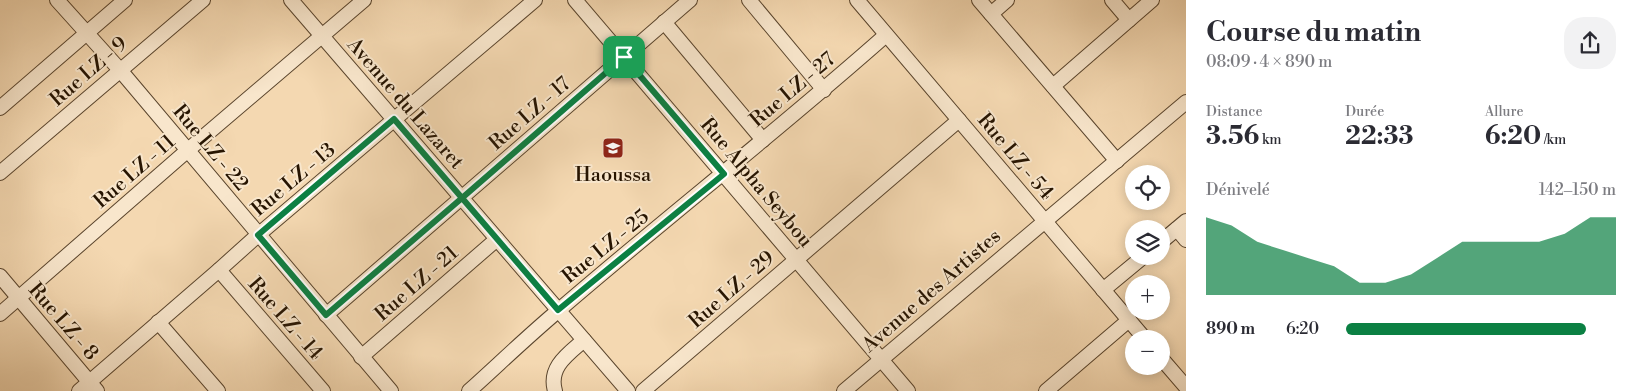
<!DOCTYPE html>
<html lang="fr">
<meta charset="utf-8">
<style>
:root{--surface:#fff;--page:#f2f2f3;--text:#2b2b33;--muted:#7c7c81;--accent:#0b8043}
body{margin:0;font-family:"Libre Bodoni",serif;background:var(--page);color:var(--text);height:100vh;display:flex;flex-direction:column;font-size:19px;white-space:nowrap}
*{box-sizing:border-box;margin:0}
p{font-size:16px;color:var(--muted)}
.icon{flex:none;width:28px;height:28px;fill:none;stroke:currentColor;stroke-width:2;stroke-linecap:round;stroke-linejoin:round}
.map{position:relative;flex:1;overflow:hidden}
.sheet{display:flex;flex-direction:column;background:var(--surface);width:450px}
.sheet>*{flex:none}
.tools{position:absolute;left:1125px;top:165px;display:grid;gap:10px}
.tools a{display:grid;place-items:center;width:45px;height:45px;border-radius:50%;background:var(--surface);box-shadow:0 2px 12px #0003;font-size:25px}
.pin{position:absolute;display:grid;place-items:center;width:42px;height:42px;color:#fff;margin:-21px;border-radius:10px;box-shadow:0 2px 8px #0006}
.round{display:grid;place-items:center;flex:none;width:52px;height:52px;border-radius:20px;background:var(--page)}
.summary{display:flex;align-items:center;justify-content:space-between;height:85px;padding:0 20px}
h1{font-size:28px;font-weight:800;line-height:38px}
.figures{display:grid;grid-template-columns:repeat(3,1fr);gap:8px;height:85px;padding:5px 20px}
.figures div{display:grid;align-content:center}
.figures b{font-size:25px;font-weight:800}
.figures small{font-size:14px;font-weight:400}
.figures p{font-size:14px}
.chart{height:140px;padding:10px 20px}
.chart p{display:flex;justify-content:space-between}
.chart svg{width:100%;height:90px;margin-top:5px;fill:var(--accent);opacity:.7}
ul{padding:0 20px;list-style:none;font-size:16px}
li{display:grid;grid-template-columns:80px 60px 1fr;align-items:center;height:38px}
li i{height:12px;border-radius:6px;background:var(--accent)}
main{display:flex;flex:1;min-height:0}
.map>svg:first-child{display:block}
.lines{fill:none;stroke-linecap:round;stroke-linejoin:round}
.minor-casing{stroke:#5a452d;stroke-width:16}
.minor{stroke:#f8e6cc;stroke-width:14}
.route-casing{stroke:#fff;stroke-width:10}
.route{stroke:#0b8043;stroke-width:6}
.labels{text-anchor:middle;stroke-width:4;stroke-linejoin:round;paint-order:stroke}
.street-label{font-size:20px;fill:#261401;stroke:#f8e6cc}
.poi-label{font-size:20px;fill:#261401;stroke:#f8e6cc}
</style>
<main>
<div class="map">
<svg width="1186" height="391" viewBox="0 0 1186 391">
<rect width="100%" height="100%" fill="#f4d8b1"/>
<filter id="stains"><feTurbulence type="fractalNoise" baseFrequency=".004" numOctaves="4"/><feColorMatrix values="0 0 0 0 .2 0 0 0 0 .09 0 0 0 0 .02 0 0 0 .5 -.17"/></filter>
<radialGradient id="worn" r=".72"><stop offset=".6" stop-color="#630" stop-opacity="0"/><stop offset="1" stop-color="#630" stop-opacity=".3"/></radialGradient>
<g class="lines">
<g class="minor-casing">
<g id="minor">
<polyline points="57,0 120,70 391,391"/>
<polyline points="291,0 628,391"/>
<polyline points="575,0 908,391"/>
<polyline points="749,0 824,90"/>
<polyline points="857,0 1145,339"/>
<polyline points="979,0 1117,161"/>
<polyline points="1112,0 1129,20"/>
<polyline points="991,14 1007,0"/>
<polyline points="664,22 763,140"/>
<polyline points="1053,86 1152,0"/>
<polyline points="0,108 125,0"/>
<polyline points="0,173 203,0"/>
<polyline points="1177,229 1186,240"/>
<polyline points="1161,242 1186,221"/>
<polyline points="219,270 323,391"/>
<polyline points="0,276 97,391"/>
<polyline points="1103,290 1144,256"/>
<polyline points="0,314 188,150 364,0"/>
<polyline points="326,315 690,0"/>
<polyline points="158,322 218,391"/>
<polyline points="361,357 497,239"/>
<polyline points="1161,358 1186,387"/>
<polyline points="79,391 219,270 258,235 535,0"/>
<path d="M 469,391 C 499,364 528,336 559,310 C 667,217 780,129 886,35"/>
<path d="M 555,391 C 548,367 568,354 584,340"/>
<polyline points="643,391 959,120"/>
<polyline points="844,391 1186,102"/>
<polyline points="1046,391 1129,320"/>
</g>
</g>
<use href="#minor" class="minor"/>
</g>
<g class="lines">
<g class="route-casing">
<polyline id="route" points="624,57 462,198 394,119 258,235 326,315 462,198 558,310 724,174 624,57"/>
</g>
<use href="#route" class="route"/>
</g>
<defs>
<g id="school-square" transform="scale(1.125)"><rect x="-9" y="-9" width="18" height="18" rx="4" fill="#8f2418" stroke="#f8e6cc"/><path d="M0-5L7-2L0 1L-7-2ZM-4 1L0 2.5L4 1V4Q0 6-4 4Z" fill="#fff"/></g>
</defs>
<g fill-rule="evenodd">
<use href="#school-square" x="613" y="148"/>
</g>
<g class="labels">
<g class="street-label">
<text transform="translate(88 71) rotate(-41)" y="7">Rue LZ - 9</text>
<text transform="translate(792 89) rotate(-40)" y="7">Rue LZ - 27</text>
<text transform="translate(406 103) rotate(49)" y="7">Avenue du Lazaret</text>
<text transform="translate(529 113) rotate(-41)" y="7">Rue LZ - 17</text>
<text transform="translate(211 147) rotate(50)" y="7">Rue LZ - 22</text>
<text transform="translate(1016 156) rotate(50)" y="7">Rue LZ - 54</text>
<text transform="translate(134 171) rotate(-41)" y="7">Rue LZ - 11</text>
<text transform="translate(293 179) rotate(-40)" y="7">Rue LZ - 13</text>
<text transform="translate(757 182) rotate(50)" y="7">Rue Alpha Seybou</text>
<text transform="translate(605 246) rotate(-39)" y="7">Rue LZ - 25</text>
<text transform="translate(416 283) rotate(-41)" y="7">Rue LZ - 21</text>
<text transform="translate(731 289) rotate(-41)" y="7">Rue LZ - 29</text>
<text transform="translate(931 290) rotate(-41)" y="7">Avenue des Artistes</text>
<text transform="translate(286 318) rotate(49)" y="7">Rue LZ - 14</text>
<text transform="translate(64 321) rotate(49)" y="7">Rue LZ - 8</text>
</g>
<g class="poi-label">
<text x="613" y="181">Haoussa</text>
</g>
</g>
<rect width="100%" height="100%" filter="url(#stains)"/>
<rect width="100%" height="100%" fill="url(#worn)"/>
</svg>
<div class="tools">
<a><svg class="icon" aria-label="locate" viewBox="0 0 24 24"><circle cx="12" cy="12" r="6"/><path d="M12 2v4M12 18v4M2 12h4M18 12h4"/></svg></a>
<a><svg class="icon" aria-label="layers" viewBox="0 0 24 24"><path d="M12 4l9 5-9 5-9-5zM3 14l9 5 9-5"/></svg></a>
<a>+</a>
<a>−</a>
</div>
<div class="pin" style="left:624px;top:57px;background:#1e9e55"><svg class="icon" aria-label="arrive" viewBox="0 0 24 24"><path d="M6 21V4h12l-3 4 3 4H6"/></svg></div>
</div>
<section class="sheet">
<div class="summary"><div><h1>Course du matin</h1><p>08:09 · 4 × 890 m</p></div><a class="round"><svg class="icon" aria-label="share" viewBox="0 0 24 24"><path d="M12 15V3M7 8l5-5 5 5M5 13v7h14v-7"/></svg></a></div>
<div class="figures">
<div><p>Distance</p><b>3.56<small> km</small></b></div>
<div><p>Durée</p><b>22:33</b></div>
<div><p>Allure</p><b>6:20<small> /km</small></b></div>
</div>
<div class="chart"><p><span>Dénivelé</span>142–150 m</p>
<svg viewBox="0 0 160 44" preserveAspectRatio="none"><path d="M0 44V6L10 10L20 18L30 22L40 26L50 30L60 38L70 38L80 34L90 26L100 18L110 18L120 18L130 18L140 14L150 6L160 6V44z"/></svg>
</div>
<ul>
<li><b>890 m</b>6:20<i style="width:89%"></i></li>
</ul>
</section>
</main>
